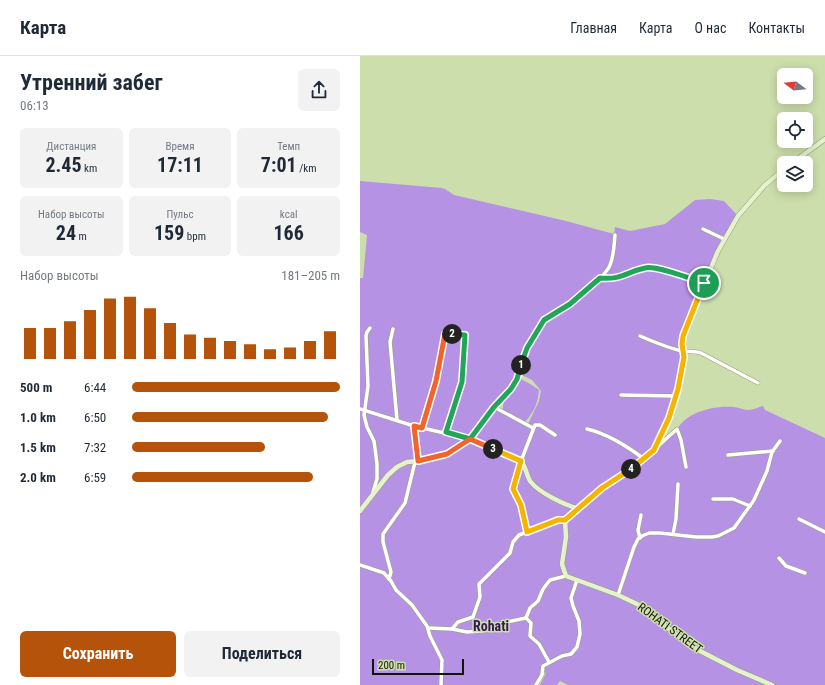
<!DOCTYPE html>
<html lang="ru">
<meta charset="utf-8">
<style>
:root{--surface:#fff;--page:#f2f2f3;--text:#1f2937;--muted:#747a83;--line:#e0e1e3;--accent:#b45309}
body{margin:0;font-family:"Roboto Condensed",sans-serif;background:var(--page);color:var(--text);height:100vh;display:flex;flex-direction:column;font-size:15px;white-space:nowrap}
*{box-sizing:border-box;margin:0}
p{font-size:13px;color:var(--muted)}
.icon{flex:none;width:22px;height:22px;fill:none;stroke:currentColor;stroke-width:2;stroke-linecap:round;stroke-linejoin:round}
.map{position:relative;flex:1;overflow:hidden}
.panel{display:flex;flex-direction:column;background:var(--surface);width:360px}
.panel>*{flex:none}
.needle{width:26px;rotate:286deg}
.buttons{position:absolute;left:417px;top:12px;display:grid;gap:8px}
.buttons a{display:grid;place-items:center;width:36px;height:36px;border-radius:6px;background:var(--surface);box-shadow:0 2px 10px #0003;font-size:20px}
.scale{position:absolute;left:12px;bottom:10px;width:92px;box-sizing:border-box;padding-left:4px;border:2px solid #111706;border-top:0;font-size:11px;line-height:14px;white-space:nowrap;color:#111706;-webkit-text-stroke:3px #cddead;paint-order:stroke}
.pin{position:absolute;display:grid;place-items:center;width:34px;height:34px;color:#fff;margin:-17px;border:2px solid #fff;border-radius:50%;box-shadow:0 1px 4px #0007}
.km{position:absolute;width:20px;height:20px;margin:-10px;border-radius:50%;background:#222;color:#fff;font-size:11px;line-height:20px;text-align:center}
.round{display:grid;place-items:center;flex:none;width:42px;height:42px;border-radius:6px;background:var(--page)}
.overview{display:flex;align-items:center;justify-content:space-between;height:68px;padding:0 20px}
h1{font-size:22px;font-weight:700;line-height:30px}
.metrics{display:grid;grid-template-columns:repeat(3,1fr);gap:6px;height:68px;padding:4px 20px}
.metrics div{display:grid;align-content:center;border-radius:6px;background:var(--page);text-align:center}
.metrics b{font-size:20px;font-weight:700}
.metrics small{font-size:11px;font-weight:400}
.metrics p{font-size:11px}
.chart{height:112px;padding:8px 20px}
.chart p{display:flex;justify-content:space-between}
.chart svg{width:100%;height:72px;margin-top:4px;stroke:var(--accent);stroke-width:6}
.button{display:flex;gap:8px;margin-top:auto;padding:8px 20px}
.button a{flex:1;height:46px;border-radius:6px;background:var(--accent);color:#fff;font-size:16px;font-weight:700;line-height:46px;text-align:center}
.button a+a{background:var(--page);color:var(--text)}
ul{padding:0 20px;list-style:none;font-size:13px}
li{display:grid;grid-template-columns:64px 48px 1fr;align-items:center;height:30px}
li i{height:10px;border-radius:5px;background:var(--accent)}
header{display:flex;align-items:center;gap:24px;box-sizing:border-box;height:56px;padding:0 20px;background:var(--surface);border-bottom:1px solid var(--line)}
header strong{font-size:19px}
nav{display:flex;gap:22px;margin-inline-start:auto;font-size:14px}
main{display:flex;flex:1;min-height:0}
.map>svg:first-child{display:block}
.green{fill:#b692e4;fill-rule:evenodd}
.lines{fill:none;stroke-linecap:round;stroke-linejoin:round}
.street-casing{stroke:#92a274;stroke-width:4.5}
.secondary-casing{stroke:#92a274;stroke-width:5.5}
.street{stroke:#fff;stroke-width:3.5}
.secondary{stroke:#e6f1ce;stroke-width:4.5}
.split-1-casing{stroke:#fff;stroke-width:8}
.split-2-casing{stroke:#fff;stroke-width:8}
.split-3-casing{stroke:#fff;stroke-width:8}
.split-4-casing{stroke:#fff;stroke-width:8}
.split-5-casing{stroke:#fff;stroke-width:8}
.split-1{stroke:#22a559;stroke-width:5}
.split-2{stroke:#22a559;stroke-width:5}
.split-3{stroke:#f0652b;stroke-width:5}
.split-4{stroke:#f5b400;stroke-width:5}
.split-5{stroke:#f5b400;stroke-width:5}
.labels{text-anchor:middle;stroke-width:3;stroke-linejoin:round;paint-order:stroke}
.street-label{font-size:12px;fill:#111706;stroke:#cddead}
.quarter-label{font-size:14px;font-weight:bold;fill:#351951;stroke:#cddead}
</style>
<header>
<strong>Карта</strong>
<nav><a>Главная</a><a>Карта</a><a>О нас</a><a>Контакты</a></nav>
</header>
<main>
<section class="panel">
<div class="overview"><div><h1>Утренний забег</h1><p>06:13</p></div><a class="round"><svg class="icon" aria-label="share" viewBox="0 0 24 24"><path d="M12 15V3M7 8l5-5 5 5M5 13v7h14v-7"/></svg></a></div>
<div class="metrics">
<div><p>Дистанция</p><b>2.45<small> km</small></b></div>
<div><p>Время</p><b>17:11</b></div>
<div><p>Темп</p><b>7:01<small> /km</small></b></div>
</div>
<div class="metrics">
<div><p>Набор высоты</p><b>24<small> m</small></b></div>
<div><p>Пульс</p><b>159<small> bpm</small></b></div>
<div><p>kcal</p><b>166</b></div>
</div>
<div class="chart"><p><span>Набор высоты</span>181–205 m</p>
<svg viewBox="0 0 160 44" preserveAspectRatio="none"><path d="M5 44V25M15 44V25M25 44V21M35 44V14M45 44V7M55 44V6M65 44V13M75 44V22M85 44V29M95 44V31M105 44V33M115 44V35M125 44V38M135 44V37M145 44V33M155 44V27"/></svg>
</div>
<ul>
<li><b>500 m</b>6:44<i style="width:100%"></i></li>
<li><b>1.0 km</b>6:50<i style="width:94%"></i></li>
<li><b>1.5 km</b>7:32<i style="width:64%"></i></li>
<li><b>2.0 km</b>6:59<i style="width:87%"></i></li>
</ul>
<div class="button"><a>Сохранить</a><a>Поделиться</a></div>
</section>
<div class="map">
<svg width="465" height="629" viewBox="0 0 465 629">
<rect width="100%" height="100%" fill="#cddead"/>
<g class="green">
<path d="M 0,125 L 82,132 L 85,133 L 94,139 L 206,165 L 254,178 L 255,171 L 270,175 L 305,168 L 335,144 L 350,143 L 364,145 L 377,159 L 357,194 L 342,226 L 338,240 L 323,275 L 320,286 L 324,303 L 318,331 L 296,392 L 308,382 L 315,378 C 322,357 353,349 373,351 C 378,351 383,354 388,354 C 393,354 399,351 403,350 L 405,354 L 465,382 L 465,629 L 208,629 L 200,625 L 197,629 L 180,629 L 186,617 L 183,615 L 176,629 L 0,629 L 0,222 L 3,222 L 7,179 L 0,176 ZM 158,317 L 172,324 L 181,335 L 179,345 L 167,370 L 134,351 L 133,345 L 137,347 L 143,343 Z"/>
<path d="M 159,322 L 172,329 L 179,334 C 178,347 174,356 165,366 L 143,354 C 142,342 152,331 159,322 Z"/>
</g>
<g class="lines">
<g class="street-casing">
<g id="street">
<polyline points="343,173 364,183"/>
<path d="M 240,222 C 262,225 266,216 285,212 C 296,209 331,223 344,227"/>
<polyline points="10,272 7,276 6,280 8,330 4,359 7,371 14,385 17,408 17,423 13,436"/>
<polyline points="33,273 30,286 37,364"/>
<path d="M 280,280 C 294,286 308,292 322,295 C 329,296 335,295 341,297 L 398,327"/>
<polyline points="261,339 316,340"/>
<polyline points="134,351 173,372"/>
<path d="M 0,353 L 54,370 L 110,383 L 134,351 L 151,333 L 157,323 L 167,292 L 183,266 C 188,259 198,256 206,251 C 216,244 246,220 250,209 C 254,200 254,189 255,179"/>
<polyline points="54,370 57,405"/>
<polyline points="62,372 76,325 85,278 105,279 102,326 86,376"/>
<path d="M 227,373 C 248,378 267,390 284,403"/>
<polyline points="296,392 317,373 321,384 326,411"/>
<polyline points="368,399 413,395"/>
<polyline points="353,443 373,443 390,450"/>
<polyline points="439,463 465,476"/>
<polyline points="167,476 161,449 153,433 161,405 175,369 180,369 195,379"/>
<polyline points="313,478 316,463 318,428"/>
<polyline points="280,482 278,474 281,459"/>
<polyline points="419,502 426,510 445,517"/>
<polyline points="0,509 24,517 31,525 36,534 52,549 67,570 70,580 82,604 81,629"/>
<polyline points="29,523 31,516 23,486 23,478 45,447 55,406"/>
<polyline points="258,539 274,491 278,483 282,480 289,477 300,477 336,481 352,481 358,480 374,472 394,444 407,415 412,396 420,385"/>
<polyline points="166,562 171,567 170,580 179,588 189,606"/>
<polyline points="68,572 92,573 107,576 121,575 127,574 133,570 147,566 166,562 170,552 178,545 183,533 190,524 206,520"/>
<polyline points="92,573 98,566 113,561 120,541 119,528 150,497 153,486 159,479 198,464 205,464"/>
<polyline points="176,629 182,619 183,610 202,600 211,598 217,591 220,578 219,565 213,550 211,542 217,524"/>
</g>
</g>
<g class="secondary-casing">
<g id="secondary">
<polyline points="432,107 465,83"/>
<path d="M 0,455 L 28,419 L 37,411 L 47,406 L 59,405 L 80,401 L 87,398 L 110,383 L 161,405 C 166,411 166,418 170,425 C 179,437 205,449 219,453"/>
<polyline points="412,629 377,614 340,595 318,580 279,549 258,539 206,520 202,508 206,481 205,464 242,432 275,410 294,394 309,362 318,333 324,301 322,288 323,280 358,195 378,160 404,130 424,113"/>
</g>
</g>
<use href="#street" class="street"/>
<use href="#secondary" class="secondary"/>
</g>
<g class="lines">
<g class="split-1-casing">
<path id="split-1" d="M 161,309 L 167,292 L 184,264 L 210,248 L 240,222 C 262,224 266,216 285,212 C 296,209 331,223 344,227"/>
</g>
<g class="split-2-casing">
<polyline id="split-2" points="92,278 105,279 102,326 86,376 110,383 134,351 151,333 157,323 161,309"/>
</g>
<g class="split-3-casing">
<polyline id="split-3" points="92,278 85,278 76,325 62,372 54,370 58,405 87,398 110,383 133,393"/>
</g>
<g class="split-4-casing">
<polyline id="split-4" points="133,393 161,405 153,433 161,449 167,476 198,464 205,464 242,432 271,413"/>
</g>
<g class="split-5-casing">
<polyline id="split-5" points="271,413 294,394 309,362 318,333 324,301 322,288 323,280 344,227"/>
</g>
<use href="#split-1" class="split-1"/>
<use href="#split-2" class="split-2"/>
<use href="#split-3" class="split-3"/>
<use href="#split-4" class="split-4"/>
<use href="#split-5" class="split-5"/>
</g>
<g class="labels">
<g class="street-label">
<text transform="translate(310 572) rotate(36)" y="4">ROHATI STREET</text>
</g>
<g class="quarter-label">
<text x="131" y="575">Rohati</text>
</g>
</g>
</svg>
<div class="buttons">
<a><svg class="needle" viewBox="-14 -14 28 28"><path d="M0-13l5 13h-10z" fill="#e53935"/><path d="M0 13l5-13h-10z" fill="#747a83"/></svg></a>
<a><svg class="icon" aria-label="locate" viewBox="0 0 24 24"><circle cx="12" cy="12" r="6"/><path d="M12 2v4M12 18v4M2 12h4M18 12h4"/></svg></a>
<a><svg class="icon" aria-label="layers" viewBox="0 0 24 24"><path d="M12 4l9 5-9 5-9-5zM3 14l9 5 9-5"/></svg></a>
</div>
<div class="scale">200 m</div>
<div class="pin" style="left:344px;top:227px;background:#1e9e55"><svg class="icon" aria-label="arrive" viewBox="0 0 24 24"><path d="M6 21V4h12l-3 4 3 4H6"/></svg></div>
<b class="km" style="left:161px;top:309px">1</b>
<b class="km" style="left:92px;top:278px">2</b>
<b class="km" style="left:133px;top:393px">3</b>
<b class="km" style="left:271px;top:413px">4</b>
</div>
</main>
